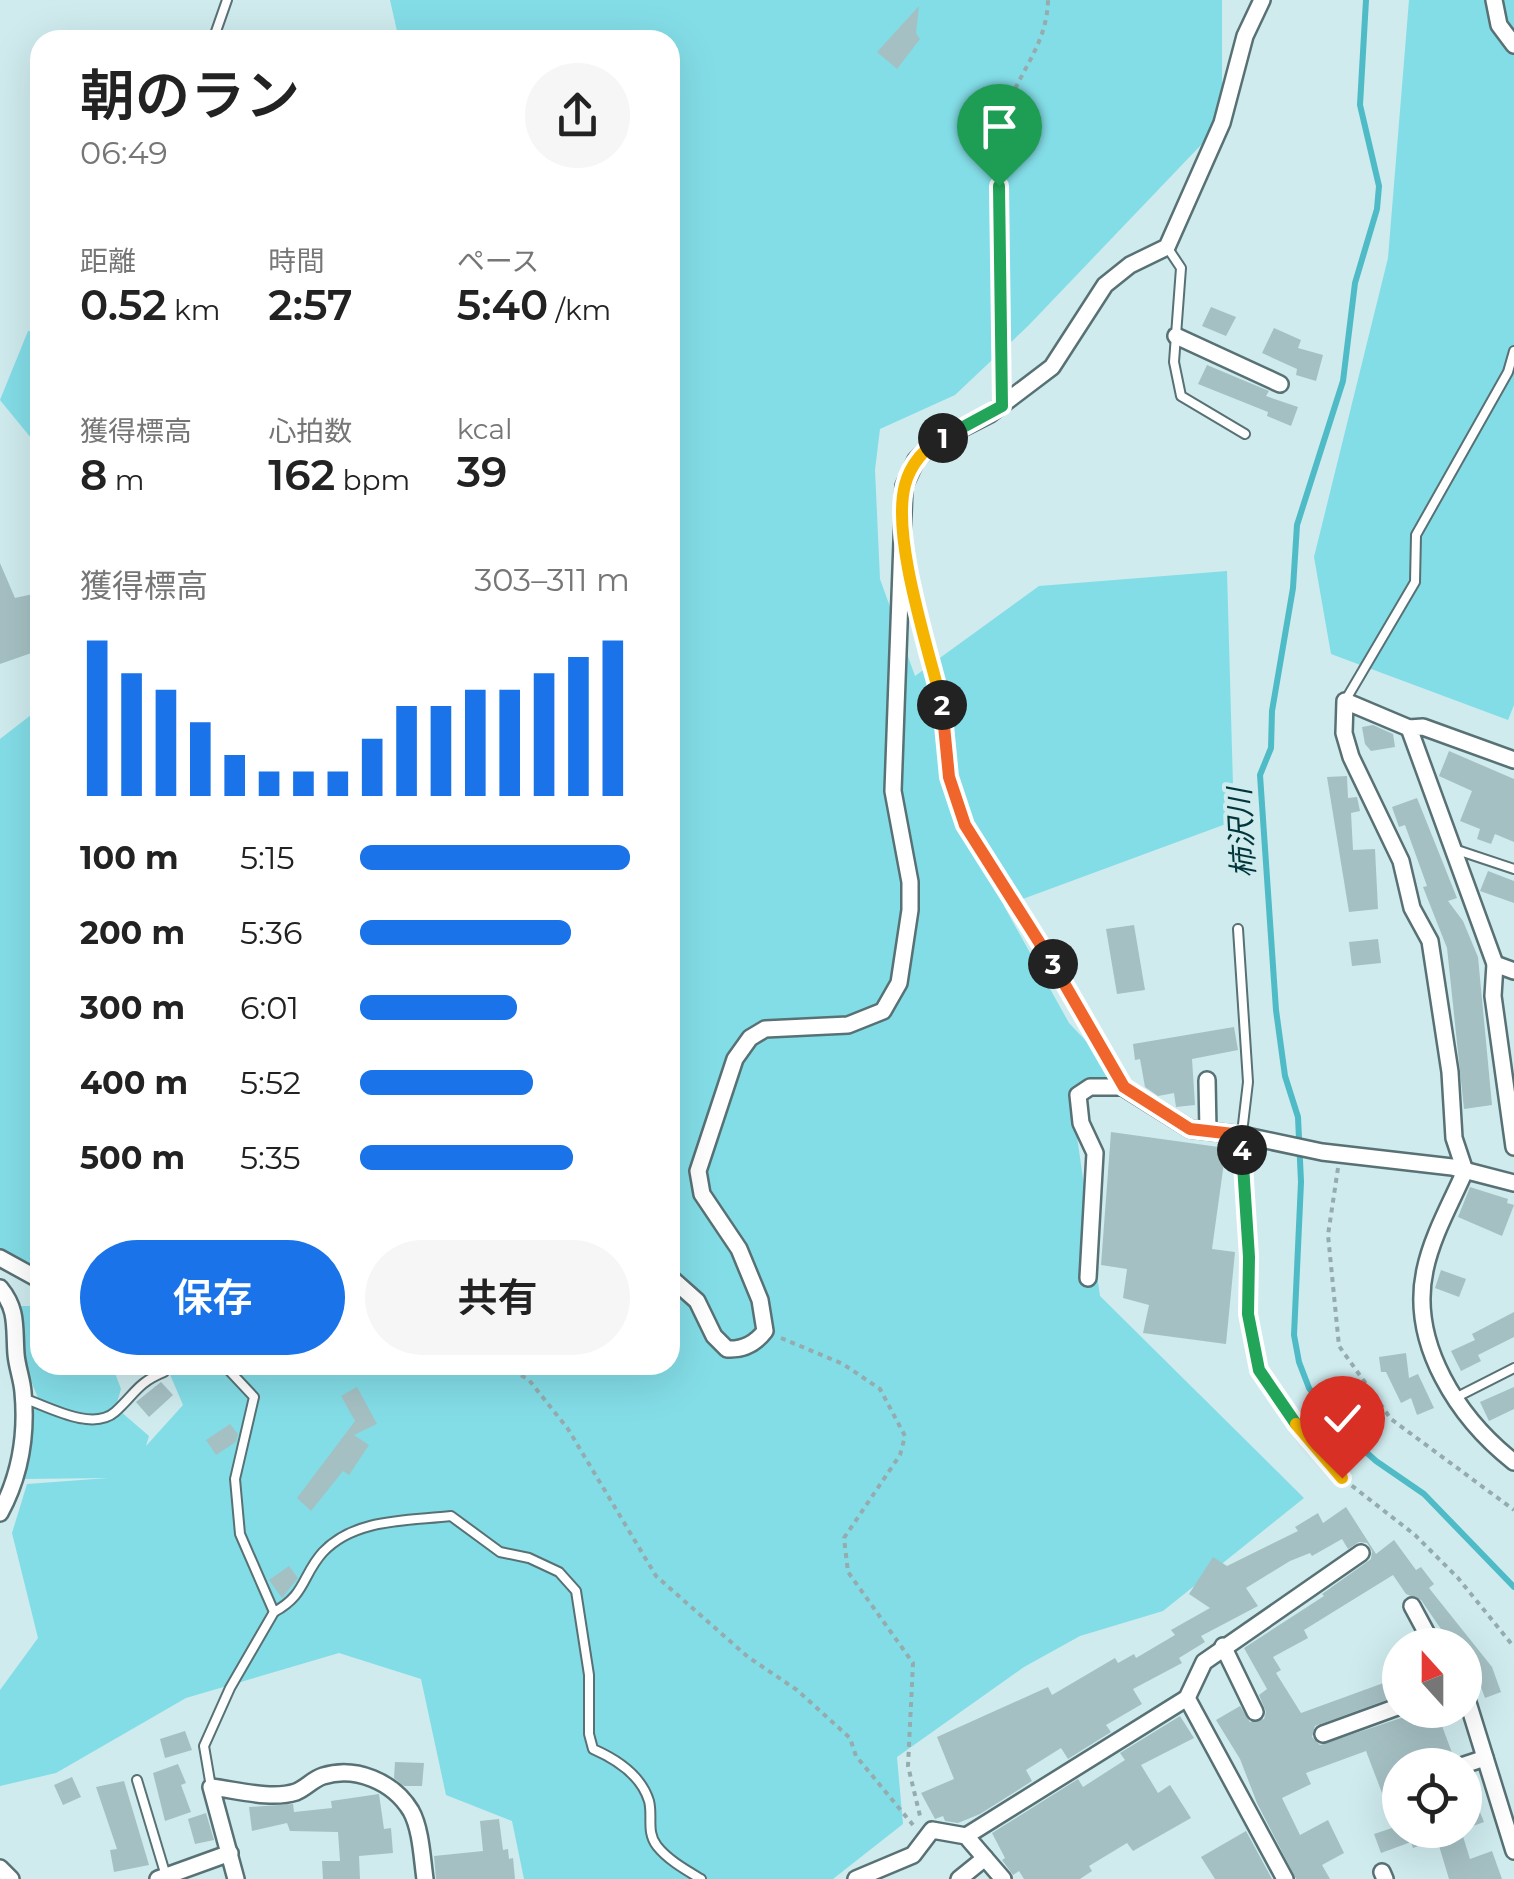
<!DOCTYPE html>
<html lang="ja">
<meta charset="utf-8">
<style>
:root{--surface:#fff;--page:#f6f6f6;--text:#222;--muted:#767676;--accent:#1a73e8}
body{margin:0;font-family:Montserrat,"Noto Sans JP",sans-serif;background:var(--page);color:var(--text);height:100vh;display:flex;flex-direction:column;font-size:38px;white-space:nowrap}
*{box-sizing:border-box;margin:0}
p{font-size:32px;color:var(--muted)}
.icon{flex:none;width:55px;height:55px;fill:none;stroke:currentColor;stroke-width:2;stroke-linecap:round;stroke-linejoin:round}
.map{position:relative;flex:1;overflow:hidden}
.sheet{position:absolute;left:30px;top:30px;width:650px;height:1345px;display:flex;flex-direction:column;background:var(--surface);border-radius:30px;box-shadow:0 10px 40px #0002}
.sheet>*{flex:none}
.needle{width:65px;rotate:339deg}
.controls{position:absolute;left:1382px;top:1628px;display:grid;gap:20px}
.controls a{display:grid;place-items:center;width:100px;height:100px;border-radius:50%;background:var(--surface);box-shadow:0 10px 40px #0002;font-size:50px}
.pin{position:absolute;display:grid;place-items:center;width:85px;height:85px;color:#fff;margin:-102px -42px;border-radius:50% 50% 50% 0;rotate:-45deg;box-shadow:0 0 10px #0007}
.pin .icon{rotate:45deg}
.km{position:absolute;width:50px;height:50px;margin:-25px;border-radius:50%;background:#222;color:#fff;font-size:28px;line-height:50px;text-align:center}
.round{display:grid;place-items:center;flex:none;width:105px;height:105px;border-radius:52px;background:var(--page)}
.overview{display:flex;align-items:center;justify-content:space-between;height:170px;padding:0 50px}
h1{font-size:55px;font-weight:600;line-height:75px}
.stats{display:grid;grid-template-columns:repeat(3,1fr);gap:15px;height:170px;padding:10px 50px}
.stats div{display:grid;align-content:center}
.stats b{font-size:42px;font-weight:600}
.stats small{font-size:28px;font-weight:400}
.stats p{font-size:28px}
.chart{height:280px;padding:20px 50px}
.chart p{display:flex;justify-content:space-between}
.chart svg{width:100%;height:180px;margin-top:10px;stroke:var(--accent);stroke-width:6}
.primary-button{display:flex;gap:20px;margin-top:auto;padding:20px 50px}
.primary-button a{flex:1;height:115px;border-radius:60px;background:var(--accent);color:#fff;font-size:40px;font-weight:600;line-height:115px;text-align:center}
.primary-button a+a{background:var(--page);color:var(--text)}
ul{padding:0 50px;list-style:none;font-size:32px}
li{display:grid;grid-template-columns:160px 120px 1fr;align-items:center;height:75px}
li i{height:25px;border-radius:12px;background:var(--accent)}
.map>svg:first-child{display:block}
.green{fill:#83dde7}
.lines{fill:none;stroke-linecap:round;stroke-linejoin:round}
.stream{stroke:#4ebbc7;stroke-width:6}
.building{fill:#a5c0c3}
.service-casing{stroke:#587174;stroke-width:12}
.minor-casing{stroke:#587174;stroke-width:20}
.path{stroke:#95abad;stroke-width:4;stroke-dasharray:5 5;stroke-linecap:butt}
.service{stroke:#fff;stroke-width:8}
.minor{stroke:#fff;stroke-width:15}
.split-1-casing{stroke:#fff;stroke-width:20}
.split-2-casing{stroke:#fff;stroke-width:20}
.split-3-casing{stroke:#fff;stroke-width:20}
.split-4-casing{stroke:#fff;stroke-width:20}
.split-5-casing{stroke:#fff;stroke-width:20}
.split-6-casing{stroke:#fff;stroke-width:20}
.split-1{stroke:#22a559;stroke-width:12}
.split-2{stroke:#f5b400;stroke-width:12}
.split-3{stroke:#f0652b;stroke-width:12}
.split-4{stroke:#f0652b;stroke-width:12}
.split-5{stroke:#22a559;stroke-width:12}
.split-6{stroke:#f5b400;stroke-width:12}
.labels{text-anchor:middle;stroke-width:8;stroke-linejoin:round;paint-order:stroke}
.water-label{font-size:30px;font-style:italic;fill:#00353a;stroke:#cfebee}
</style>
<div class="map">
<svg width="1514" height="1879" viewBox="0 0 1514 1879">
<rect width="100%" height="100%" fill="#cfebee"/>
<g class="green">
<polygon points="390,0 1222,0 1222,123 1028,326 955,395 880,429 875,470 880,579 915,676 1039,586 1227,571 1234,821 1004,906 1069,1023 1104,1060 1112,1081 1080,1086 1073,1109 1100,1296 1304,1498 1163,1611 1080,1636 1024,1667 897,1757 903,1824 833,1879 524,1879 512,1821 446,1795 421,1679 339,1653 186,1698 56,1773 0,1786 0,1690 38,1638 12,1533 27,1484 108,1478 24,1479 24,1402 40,1403 27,1371 19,1306 40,1306 40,1365 112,1365 121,1389 116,1406 89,1420 74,1421 83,1425 120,1411 149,1436 146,1446 183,1405 166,1365 670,1365 670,40 399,40"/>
<polygon points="1409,0 1514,0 1514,705 1508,720 1331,654 1314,557 1388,258"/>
<polygon points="28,331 40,332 40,449 0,400"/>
<polygon points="40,708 40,1286 0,1259 0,739"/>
</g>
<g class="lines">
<polyline class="stream" points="1366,0 1360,105 1379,186 1377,209 1355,283 1343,381 1297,525 1293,588 1272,711 1271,748 1260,775 1276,1010 1285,1076 1298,1117 1301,1182 1294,1335 1299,1362 1309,1388 1334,1423 1376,1461 1424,1494 1514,1587"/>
</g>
<g class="building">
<polygon points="919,6 916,33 920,39 897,69 877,52"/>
<polygon points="1211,307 1236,317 1226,336 1202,326"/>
<polygon points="1274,328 1301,340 1298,348 1323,355 1316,381 1296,375 1297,369 1262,353"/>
<polygon points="1207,365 1269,391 1266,396 1298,407 1291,426 1267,416 1268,412 1198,384"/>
<polygon points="0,563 15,598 33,594 40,615 40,650 0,664"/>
<polygon points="1373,725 1393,734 1395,747 1371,751 1365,744 1362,727"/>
<polygon points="1449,751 1514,779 1514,842 1495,834 1491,844 1477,839 1480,829 1460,821 1472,791 1439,776"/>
<polygon points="1347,776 1348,798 1357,797 1360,811 1351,813 1353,850 1375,849 1378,909 1349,912 1327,777"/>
<polygon points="1417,798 1457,898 1448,901 1463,921 1478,957 1492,1105 1464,1109 1447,948 1423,887 1427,886 1405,825 1399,827 1392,807"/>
<polygon points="1488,871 1514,881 1514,903 1480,891"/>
<polygon points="1134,925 1145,990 1117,994 1106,929"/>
<polygon points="1378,939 1381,963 1352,966 1349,942"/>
<polygon points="1234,1027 1238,1050 1192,1059 1195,1105 1176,1107 1174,1093 1158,1096 1145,1087 1140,1059 1135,1060 1133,1044"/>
<polygon points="1111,1132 1226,1148 1212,1249 1235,1252 1226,1344 1143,1333 1149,1305 1123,1298 1127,1269 1101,1265"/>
<polygon points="1470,1187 1508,1199 1507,1203 1514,1205 1502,1236 1458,1217"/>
<polygon points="1441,1270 1466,1279 1459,1297 1435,1288"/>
<polygon points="1514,1312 1514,1337 1478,1355 1481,1361 1461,1371 1451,1351 1475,1340 1472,1334"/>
<polygon points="1406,1353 1409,1378 1418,1374 1434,1408 1417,1415 1411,1398 1401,1403 1386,1372 1381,1372 1379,1357"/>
<polygon points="161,1382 173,1395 149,1417 136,1402"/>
<polygon points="357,1387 377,1424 354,1435 369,1445 349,1475 343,1471 311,1511 297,1498 355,1421 341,1396"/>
<polygon points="1514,1387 1514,1409 1489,1421 1480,1402"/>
<polygon points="230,1424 238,1434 236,1442 216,1455 206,1440"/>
<polygon points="1346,1507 1376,1554 1394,1540 1416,1570 1421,1567 1434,1584 1429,1588 1492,1667 1501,1692 1485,1698 1465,1645 1452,1645 1421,1600 1406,1594 1393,1575 1304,1630 1308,1638 1273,1657 1281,1670 1276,1673 1301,1713 1400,1677 1400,1695 1315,1726 1312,1737 1320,1745 1404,1717 1410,1710 1458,1710 1461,1718 1442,1726 1454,1758 1434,1765 1400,1765 1400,1830 1461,1830 1470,1859 1492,1851 1502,1879 1449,1879 1437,1839 1413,1848 1411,1842 1381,1853 1374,1834 1395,1827 1366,1751 1306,1773 1311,1784 1282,1798 1300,1835 1328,1820 1344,1853 1322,1865 1330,1879 1296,1879 1257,1803 1240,1759 1216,1720 1240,1706 1250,1722 1264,1719 1266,1712 1259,1695 1267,1689 1244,1648 1324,1596 1322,1594 1371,1559 1372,1551 1367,1543 1359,1542 1348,1549 1342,1539 1312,1556 1310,1553 1290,1561 1246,1588 1258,1606 1201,1636 1205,1642 1179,1658 1182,1663 1133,1689 1142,1704 1106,1725 1111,1732 1068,1759 1061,1748 1026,1770 1032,1781 980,1814 958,1823 945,1821 943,1816 935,1819 921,1793 954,1779 937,1737 1048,1687 1052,1695 1115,1658 1118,1663 1134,1654 1136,1658 1175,1635 1171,1630 1210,1608 1189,1594 1213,1557 1227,1566 1298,1531 1295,1527 1318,1513 1323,1523"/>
<polygon points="289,1566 298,1578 282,1598 269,1580"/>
<polygon points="1180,1716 1194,1738 1141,1765 1158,1793 1170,1785 1191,1818 1133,1851 1127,1843 1089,1866 1092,1871 1080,1879 1024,1879 1019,1871 1013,1875 1002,1860 1005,1858 992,1833 1078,1779 1083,1787 1125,1760 1120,1753"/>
<polygon points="185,1731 192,1750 165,1758 160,1739"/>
<polygon points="395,1762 424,1763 422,1786 404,1786 394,1778"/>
<polygon points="178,1764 186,1783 181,1785 191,1812 165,1821 153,1773"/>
<polygon points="1465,1776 1484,1822 1465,1829"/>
<polygon points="72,1777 81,1797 63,1805 54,1785"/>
<polygon points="124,1781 149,1865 114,1872 110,1850 117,1849 96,1787"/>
<polygon points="379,1794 384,1829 391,1828 393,1853 359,1856 360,1879 323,1879 322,1861 340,1861 338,1832 290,1831 287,1823 252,1831 249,1807 293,1804 294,1812 332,1808 331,1801"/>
<polygon points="206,1813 214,1840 195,1844 188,1819"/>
<polygon points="499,1819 503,1850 508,1849 509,1859 513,1858 515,1879 436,1879 434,1856 483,1851 480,1821"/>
<polygon points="1246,1831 1272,1879 1215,1879 1201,1857"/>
</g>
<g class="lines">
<g class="service-casing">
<g id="service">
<polyline points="213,40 227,0"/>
<polyline points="1167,247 1181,268 1174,362 1181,396 1245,434"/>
<polyline points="907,557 945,718 949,777 965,825 1049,956 1123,1086"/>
<polyline points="1345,701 1415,582 1416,535 1508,372 1514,351"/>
<polyline points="1454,849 1514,869"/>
<polyline points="1238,929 1248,1082 1242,1133"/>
<path d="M 23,1398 C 47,1406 92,1432 115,1412 C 135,1394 137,1383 164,1372"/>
<polyline points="1455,1398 1514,1368"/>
<path d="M 274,1612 C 306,1595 302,1575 323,1552 C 355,1518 408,1521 451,1516 L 500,1552 L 529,1558 L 559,1572 L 576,1591 L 589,1675 L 589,1734 L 593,1749 C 616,1759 641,1775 649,1801 C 653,1816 646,1832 657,1846 C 668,1860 686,1870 701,1879"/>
<polyline points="137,1780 166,1876"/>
<polyline points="211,1787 204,1746 230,1688 274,1612 240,1534 235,1479 254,1397 224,1365"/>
</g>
</g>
<g class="minor-casing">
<g id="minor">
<polyline points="1494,0 1499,25 1514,45"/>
<polyline points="1176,336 1280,384"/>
<path d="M 1409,728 L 1345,701 L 1344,733 L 1351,757 L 1401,861 L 1412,908 L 1430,941 L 1450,1072 L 1454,1138 L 1465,1171 C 1451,1203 1432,1236 1425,1270 C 1409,1344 1459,1419 1514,1462"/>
<polyline points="1514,760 1423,727 1409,728 1495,964 1493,996 1514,1147"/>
<polyline points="1495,964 1514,971"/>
<polyline points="1207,1080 1208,1131"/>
<polyline points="0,1258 40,1280"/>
<path d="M 670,1277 L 697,1301 L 714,1336 L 727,1349 C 743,1350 755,1344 765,1331 L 760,1300 L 739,1249 L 702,1194 L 698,1171 L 735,1059 L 750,1038 L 765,1029 L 848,1025 L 883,1011 L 899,983 L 910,910 L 910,882 L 893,791 L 904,486 L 916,460 L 935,442 L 990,414 L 1052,367 L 1105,285 L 1130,265 L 1167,247 L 1222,123 L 1245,36 L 1262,0"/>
<polyline points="1088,1278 1095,1153 1081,1123 1078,1095 1090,1087 1123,1087 1190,1129 1242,1135 1322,1152 1452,1167 1514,1183"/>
<path d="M 0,1288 C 18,1310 14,1327 16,1354 C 17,1367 22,1379 23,1392 C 27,1434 20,1476 0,1513"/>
<polyline points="1412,1606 1433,1645"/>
<polyline points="1223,1646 1255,1712"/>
<polyline points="1465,1693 1514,1851"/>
<polyline points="1187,1698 1285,1879"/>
<polyline points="1323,1734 1400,1706"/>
<polyline points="1464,1765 1485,1758"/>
<polyline points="966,1836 1187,1698 1204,1662 1361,1553"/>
<polyline points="0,1868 11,1879"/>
<polyline points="1382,1872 1385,1879"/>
<polyline points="158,1879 230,1853"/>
<path d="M 236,1879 L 211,1787 C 237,1790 271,1800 296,1792 C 306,1788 313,1779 323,1776 C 355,1766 393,1781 411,1811 C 421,1829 422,1858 425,1879"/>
<polyline points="856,1879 913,1855 932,1830 966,1836 1003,1879"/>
<polyline points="959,1879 985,1858"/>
</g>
</g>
<g class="path">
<path d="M 1002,386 C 1000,300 990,208 1004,123 C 1010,80 1047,51 1048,0"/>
<polyline points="1242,1150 1249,1257 1248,1314 1259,1369 1284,1409 1342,1478 1415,1535 1458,1578 1514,1647"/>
<polyline points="1338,1168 1328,1235 1339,1346 1391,1419 1514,1510"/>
<polyline points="781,1338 843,1364 880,1389 905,1436 900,1455 844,1538 848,1572 913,1663 908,1766 921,1820"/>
<polyline points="504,1365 529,1380 568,1429 656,1576 748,1657 797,1690 850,1738 856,1756 913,1825"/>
</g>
<use href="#service" class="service"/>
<use href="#minor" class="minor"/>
</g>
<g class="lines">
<g class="split-1-casing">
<polyline id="split-1" points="943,438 1002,406 999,186"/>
</g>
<g class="split-2-casing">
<path id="split-2" d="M 942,705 C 929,650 891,538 905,485 C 910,465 925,447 943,438"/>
</g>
<g class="split-3-casing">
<polyline id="split-3" points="942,705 949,777 965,825 1053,964"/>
</g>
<g class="split-4-casing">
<polyline id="split-4" points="1053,964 1124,1087 1190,1129 1242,1135 1242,1150"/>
</g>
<g class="split-5-casing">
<polyline id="split-5" points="1242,1150 1249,1257 1248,1314 1259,1370 1296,1424"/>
</g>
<g class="split-6-casing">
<polyline id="split-6" points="1296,1424 1342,1478"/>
</g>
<use href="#split-1" class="split-1"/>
<use href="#split-2" class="split-2"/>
<use href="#split-3" class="split-3"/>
<use href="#split-4" class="split-4"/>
<use href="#split-5" class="split-5"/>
<use href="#split-6" class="split-6"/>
</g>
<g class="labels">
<g class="water-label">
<text transform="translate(1242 833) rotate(-93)" y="10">柿沢川</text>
</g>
</g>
</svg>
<div class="controls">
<a><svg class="needle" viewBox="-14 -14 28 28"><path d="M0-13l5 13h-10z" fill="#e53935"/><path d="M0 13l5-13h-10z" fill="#767676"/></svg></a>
<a><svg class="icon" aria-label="locate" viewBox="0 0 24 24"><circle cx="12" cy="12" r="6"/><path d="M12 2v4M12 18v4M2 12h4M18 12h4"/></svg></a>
</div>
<div class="pin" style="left:999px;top:186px;background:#1e9e55"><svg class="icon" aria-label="arrive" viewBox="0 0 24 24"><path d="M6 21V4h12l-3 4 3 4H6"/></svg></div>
<div class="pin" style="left:1342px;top:1478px;background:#d93025"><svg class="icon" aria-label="check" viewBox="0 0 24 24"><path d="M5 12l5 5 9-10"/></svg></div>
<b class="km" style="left:943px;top:438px">1</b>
<b class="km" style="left:942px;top:705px">2</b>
<b class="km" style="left:1053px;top:964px">3</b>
<b class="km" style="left:1242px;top:1150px">4</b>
<section class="sheet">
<div class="overview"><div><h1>朝のラン</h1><p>06:49</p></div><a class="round"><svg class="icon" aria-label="share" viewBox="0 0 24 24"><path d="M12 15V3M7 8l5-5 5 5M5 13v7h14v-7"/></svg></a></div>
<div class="stats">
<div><p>距離</p><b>0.52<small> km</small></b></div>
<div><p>時間</p><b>2:57</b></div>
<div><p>ペース</p><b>5:40<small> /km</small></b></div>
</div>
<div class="stats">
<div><p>獲得標高</p><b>8<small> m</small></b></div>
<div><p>心拍数</p><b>162<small> bpm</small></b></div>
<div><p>kcal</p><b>39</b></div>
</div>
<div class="chart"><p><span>獲得標高</span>303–311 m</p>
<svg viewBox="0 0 160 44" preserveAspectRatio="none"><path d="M5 44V6M15 44V14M25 44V18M35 44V26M45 44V34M55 44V38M65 44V38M75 44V38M85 44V30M95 44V22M105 44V22M115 44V18M125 44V18M135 44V14M145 44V10M155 44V6"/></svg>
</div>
<ul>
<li><b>100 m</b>5:15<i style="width:100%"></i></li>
<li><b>200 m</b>5:36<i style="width:78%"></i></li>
<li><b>300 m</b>6:01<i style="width:58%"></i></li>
<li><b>400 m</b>5:52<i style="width:64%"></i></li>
<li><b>500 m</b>5:35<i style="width:79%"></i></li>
</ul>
<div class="primary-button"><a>保存</a><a>共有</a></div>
</section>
</div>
